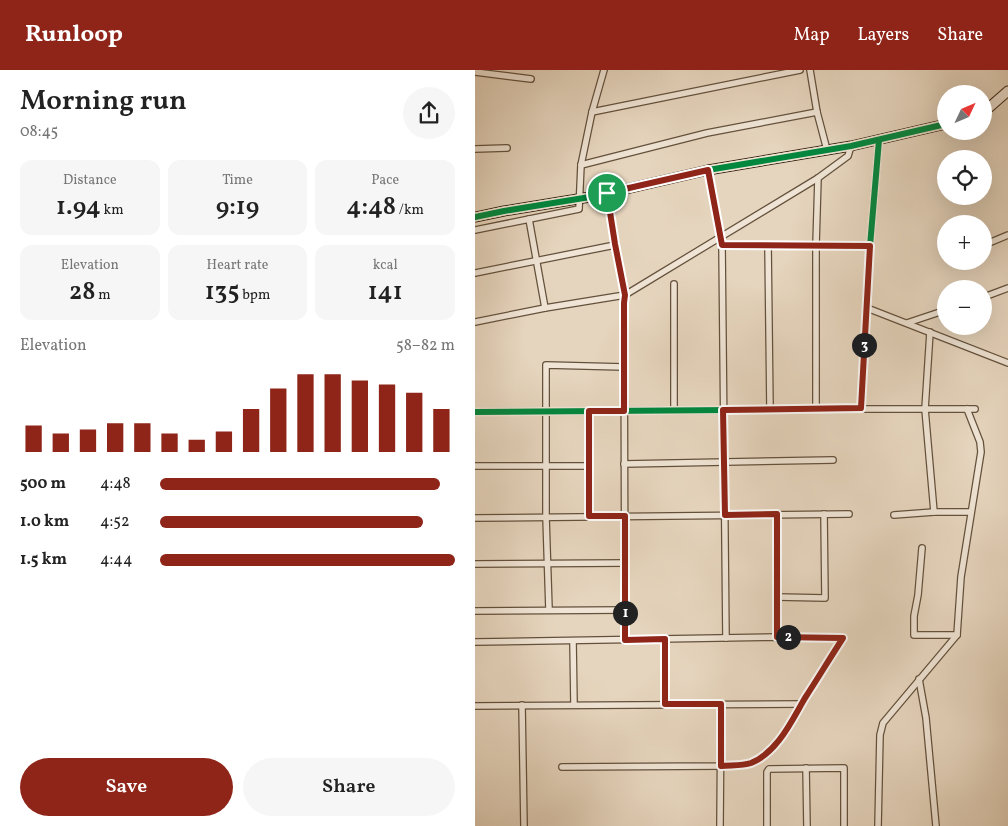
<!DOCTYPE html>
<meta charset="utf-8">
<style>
:root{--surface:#fff;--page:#f6f6f6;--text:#222;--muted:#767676;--accent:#8f2418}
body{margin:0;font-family:Vollkorn,serif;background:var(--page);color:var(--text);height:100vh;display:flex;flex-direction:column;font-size:19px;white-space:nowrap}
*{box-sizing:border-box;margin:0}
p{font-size:16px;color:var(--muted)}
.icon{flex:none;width:28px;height:28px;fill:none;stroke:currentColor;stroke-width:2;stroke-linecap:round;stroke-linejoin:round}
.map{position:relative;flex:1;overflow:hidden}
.side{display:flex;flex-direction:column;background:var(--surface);width:475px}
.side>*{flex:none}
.needle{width:32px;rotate:46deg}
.tools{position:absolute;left:462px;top:15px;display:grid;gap:10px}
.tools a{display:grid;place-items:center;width:55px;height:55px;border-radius:50%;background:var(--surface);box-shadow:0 5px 20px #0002;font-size:25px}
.pin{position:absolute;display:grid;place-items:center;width:42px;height:42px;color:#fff;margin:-21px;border:2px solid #fff;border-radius:50%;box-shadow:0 1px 5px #0007}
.km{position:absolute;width:25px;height:25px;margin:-12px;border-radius:50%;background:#222;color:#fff;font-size:14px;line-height:25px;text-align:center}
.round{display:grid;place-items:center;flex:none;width:52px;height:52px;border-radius:26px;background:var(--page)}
.overview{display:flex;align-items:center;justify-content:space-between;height:85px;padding:0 20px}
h1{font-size:28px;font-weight:600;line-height:38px}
.stats{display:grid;grid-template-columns:repeat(3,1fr);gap:8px;height:85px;padding:5px 20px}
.stats div{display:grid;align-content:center;border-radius:12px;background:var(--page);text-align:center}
.stats b{font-size:25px;font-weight:600}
.stats small{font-size:14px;font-weight:400}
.stats p{font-size:14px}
.chart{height:140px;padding:10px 20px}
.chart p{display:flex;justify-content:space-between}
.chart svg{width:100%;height:90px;margin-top:5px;stroke:var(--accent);stroke-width:6}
.button{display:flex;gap:10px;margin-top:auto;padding:10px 20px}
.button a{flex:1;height:58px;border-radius:30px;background:var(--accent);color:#fff;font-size:20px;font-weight:600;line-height:58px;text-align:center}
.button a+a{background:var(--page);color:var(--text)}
ul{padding:0 20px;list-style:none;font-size:16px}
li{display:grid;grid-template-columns:80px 60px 1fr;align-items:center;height:38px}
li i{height:12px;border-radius:6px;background:var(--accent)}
header{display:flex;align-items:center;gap:30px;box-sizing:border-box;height:70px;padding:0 25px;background:var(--accent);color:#fff}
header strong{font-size:24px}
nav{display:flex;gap:28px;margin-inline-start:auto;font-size:18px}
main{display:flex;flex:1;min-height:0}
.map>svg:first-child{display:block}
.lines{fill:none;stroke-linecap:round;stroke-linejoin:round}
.street-casing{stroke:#64513c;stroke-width:8}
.secondary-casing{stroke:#382510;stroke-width:11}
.street{stroke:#efe4d5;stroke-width:5.5}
.secondary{stroke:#efe4d5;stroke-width:9}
.cycleway-casing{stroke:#efe4d5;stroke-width:9}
.cycleway{stroke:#00873e;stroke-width:6}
.route-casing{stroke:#fff;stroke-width:10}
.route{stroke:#8f2418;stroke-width:6}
</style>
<header>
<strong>Runloop</strong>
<nav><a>Map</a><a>Layers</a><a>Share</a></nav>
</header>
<main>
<section class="side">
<div class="overview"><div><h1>Morning run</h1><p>08:45</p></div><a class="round"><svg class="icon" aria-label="share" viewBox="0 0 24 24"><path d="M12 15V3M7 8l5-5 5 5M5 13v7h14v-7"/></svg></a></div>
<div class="stats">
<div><p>Distance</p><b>1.94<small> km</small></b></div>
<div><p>Time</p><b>9:19</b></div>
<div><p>Pace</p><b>4:48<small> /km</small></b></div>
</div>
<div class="stats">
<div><p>Elevation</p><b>28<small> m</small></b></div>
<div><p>Heart rate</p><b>135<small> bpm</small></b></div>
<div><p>kcal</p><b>141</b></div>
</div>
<div class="chart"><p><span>Elevation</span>58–82 m</p>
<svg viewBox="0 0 160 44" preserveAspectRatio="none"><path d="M5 44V31M15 44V35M25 44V33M35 44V30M45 44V30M55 44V35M65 44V38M75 44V34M85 44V23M95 44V13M105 44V6M115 44V6M125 44V9M135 44V11M145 44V15M155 44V23"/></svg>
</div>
<ul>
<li><b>500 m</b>4:48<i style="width:95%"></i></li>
<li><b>1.0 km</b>4:52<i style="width:89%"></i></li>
<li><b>1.5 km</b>4:44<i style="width:100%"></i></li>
</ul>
<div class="button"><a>Save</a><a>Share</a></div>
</section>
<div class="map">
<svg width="533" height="756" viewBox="0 0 533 756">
<rect width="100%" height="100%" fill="#e6d5be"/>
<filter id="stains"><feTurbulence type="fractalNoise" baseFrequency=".004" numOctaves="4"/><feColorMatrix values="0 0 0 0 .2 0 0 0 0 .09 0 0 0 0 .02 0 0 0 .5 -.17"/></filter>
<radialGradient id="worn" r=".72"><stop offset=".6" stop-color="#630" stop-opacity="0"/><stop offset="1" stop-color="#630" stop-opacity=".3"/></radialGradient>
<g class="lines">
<g class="street-casing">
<g id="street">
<polyline points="335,0 342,42 352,80"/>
<polyline points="0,2 56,9"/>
<polyline points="117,42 325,0"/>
<polyline points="0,79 32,78"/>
<polyline points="106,95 232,63 342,42"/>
<polyline points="233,100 247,175 251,568"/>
<polyline points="132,123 140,175 150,225 149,233 150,570"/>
<polyline points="54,149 70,238"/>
<polyline points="0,160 104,139 106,95 117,42 129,0"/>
<polyline points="247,175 395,176"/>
<polyline points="293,175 295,339"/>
<polyline points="509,175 533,165"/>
<polyline points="0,203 140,175"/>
<polyline points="199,214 199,340"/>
<polyline points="509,227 533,218"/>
<polyline points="392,238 533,293"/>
<polyline points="0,252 70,238 150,225 343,108 373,86 376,76"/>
<polyline points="432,253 471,240"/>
<polyline points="455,262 450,339 459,442"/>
<polyline points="341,339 341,175 343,108"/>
<polyline points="386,339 500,339"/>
<polyline points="0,342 386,339 395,176 404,70"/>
<polyline points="149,394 358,390"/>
<polyline points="0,396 113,396"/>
<polyline points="302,444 302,567"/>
<polyline points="419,445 459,442 495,442"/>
<polyline points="114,446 114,341"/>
<polyline points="0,448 374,444"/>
<polyline points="447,478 443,525 439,546 439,565 482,565"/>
<polyline points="0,494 150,493"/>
<polyline points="302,527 350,528 349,444"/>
<polyline points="74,540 71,447 71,295 149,297"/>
<polyline points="0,541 150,540"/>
<polyline points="98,571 99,635"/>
<polyline points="0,572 302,567 368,568"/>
<polyline points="444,609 451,648 461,756"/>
<polyline points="189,634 189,569"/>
<polyline points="47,635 49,756"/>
<polyline points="0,636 326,634"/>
<path d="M 87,697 L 246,696 C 256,695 267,696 276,693 C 302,682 317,650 330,628 C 343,608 355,588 368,568"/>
<polyline points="331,698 332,756"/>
<polyline points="245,756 246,634"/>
<polyline points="292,756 292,702 294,699 369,698 369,756"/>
<polyline points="403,756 405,665 408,653 482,565 486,507 506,382 505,372 492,339"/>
</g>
</g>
<g class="secondary-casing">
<g id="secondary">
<polyline points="509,42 533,21"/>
<polyline points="0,147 29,141 121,126 233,100 376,76 471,54"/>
</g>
</g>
<use href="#street" class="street"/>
<use href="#secondary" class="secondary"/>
<g class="cycleway-casing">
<g id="cycleway">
<polyline points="0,147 29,141 121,126 233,100 376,76 471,54"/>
<polyline points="0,342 386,339 395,176 404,70"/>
</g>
</g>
<use href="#cycleway" class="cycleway"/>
</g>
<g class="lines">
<g class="route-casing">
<path id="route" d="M 233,100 L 247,175 L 395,176 L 386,338 L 248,340 L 250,445 L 302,444 L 302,567 L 368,568 C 355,588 343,608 330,628 C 317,650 303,682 276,693 C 267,696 256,695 246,696 L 246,634 L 190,634 L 190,569 L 150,570 L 150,446 L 114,446 L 114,341 L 149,341 L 149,233 L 150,225 L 140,174 L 132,123 Z"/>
</g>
<use href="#route" class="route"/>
</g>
<rect width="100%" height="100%" filter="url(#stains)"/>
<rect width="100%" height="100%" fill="url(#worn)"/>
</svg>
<div class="tools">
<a><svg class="needle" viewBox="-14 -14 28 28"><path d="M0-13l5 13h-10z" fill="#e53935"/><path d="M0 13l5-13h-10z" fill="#767676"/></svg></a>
<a><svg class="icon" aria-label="locate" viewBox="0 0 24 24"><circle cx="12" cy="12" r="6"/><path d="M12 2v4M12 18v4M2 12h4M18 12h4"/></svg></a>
<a>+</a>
<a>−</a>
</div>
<div class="pin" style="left:132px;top:123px;background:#1e9e55"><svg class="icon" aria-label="arrive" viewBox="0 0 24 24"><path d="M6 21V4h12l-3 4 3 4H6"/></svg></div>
<b class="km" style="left:150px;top:543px">1</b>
<b class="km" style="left:313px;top:567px">2</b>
<b class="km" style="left:389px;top:275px">3</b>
</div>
</main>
